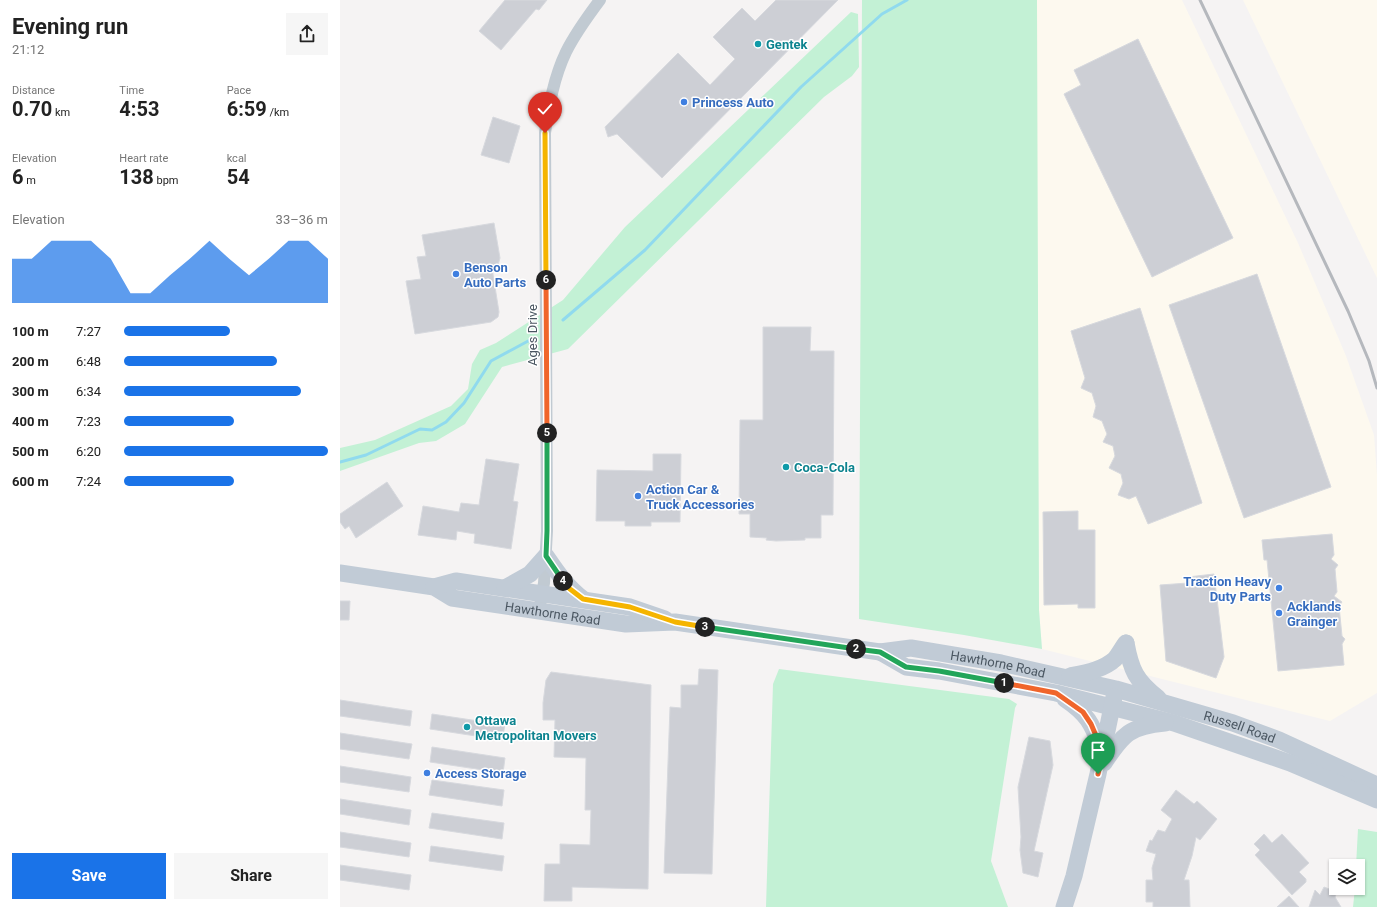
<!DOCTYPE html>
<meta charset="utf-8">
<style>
:root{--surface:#fff;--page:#f6f6f6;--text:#222;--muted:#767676;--accent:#1a73e8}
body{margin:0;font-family:Roboto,sans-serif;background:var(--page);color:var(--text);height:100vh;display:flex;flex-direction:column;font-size:15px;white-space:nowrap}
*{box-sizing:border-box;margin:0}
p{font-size:13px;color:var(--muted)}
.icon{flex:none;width:22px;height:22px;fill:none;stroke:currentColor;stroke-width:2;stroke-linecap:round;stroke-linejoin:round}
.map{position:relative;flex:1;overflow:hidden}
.details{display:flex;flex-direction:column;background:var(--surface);width:340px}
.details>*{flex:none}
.controls{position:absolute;left:989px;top:859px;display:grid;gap:8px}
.controls a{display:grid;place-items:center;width:36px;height:36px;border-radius:0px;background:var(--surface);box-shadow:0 1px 3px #0004;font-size:20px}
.pin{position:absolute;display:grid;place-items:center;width:34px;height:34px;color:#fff;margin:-41px -17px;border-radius:50% 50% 50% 0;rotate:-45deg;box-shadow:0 0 4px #0007}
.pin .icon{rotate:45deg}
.km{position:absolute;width:20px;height:20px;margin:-10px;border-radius:50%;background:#222;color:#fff;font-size:11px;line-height:20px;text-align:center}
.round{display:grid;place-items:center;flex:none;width:42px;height:42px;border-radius:0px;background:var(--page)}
.head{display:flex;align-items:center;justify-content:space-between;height:68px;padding:0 12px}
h1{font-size:22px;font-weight:700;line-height:30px}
.metrics{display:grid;grid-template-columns:repeat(3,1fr);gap:6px;height:68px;padding:4px 12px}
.metrics div{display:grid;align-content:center}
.metrics b{font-size:20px;font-weight:700}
.metrics small{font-size:11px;font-weight:400}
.metrics p{font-size:11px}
.chart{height:112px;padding:8px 12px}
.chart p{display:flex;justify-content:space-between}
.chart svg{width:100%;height:72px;margin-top:4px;fill:var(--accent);opacity:.7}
.primary-button{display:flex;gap:8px;margin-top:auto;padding:8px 12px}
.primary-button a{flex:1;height:46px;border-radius:0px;background:var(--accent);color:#fff;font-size:16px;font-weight:700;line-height:46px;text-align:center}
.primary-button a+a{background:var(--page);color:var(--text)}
ul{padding:0 12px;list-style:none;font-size:13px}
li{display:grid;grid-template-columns:64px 48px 1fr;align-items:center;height:30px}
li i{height:10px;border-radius:5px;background:var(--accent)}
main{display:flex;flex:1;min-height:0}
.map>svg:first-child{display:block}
.commercial{fill:#fdf9ef}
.green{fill:#c3f1d5}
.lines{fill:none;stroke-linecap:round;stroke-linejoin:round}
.stream{stroke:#90daee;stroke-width:3}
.building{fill:#cdcfd5;stroke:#d7d9de}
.minor{stroke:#c1cad2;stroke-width:12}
.secondary{stroke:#c1cbd6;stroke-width:17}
.rail{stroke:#b5b8bd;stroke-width:3}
.split-1-casing{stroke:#fff;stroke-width:8}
.split-2-casing{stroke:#fff;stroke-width:8}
.split-3-casing{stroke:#fff;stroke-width:8}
.split-4-casing{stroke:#fff;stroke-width:8}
.split-5-casing{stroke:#fff;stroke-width:8}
.split-6-casing{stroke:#fff;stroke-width:8}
.split-7-casing{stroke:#fff;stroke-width:8}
.split-1{stroke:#f0652b;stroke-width:5}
.split-2{stroke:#22a559;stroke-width:5}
.split-3{stroke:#22a559;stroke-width:5}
.split-4{stroke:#f5b400;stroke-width:5}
.split-5{stroke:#22a559;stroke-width:5}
.split-6{stroke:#f0652b;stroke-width:5}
.split-7{stroke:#f5b400;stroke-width:5}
.culture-dot{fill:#0f9aa8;stroke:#fff;stroke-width:1.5}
.shop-dot{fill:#3f7fe0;stroke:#fff;stroke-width:1.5}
.labels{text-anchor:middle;stroke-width:3;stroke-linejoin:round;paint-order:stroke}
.culture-label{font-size:13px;font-weight:bold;fill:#0d838f;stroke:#fff;text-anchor:start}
.shop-label{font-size:13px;font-weight:bold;fill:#366cbe;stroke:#fff;text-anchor:start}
.street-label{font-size:13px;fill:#4a5661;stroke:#fff}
</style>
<main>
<section class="details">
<div class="head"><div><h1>Evening run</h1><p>21:12</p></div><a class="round"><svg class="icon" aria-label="share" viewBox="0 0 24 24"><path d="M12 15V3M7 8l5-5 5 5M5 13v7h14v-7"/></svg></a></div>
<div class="metrics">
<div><p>Distance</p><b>0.70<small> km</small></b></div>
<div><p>Time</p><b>4:53</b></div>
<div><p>Pace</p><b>6:59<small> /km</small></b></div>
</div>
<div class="metrics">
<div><p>Elevation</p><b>6<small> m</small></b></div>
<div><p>Heart rate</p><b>138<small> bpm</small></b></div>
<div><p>kcal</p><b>54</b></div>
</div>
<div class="chart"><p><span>Elevation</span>33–36 m</p>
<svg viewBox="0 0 160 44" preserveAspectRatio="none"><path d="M0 44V17L10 17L20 6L30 6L40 6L50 17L60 38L70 38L80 27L90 17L100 6L110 17L120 27L130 17L140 6L150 6L160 17V44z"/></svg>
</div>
<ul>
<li><b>100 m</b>7:27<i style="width:52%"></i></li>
<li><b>200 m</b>6:48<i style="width:75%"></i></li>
<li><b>300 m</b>6:34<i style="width:87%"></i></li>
<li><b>400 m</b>7:23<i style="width:54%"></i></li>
<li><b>500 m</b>6:20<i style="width:100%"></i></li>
<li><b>600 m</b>7:24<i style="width:54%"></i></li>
</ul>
<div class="primary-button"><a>Save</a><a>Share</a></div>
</section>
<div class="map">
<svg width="1037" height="907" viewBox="0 0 1037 907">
<rect width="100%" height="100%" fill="#f5f3f3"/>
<g class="commercial">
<polygon points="695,0 842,0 958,243 1006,356 1034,435 1037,475 1037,693 990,721 702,649 699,610"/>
<polygon points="903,0 1037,0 1037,278"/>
</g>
<g class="green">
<polygon points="522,0 697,0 699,610 702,649 624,635 519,619"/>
<polygon points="511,12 518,14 519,67 512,76 484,97 228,349 162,367 125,424 96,441 79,443 0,471 0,448 35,440 111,406 128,389 132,364 140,350 156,343 223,300 285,227"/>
<polygon points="439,669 669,699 677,704 675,708 651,861 668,907 426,907 433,684"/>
<polygon points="1018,829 1037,832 1037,907 1013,907 1015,888 1018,888 1018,866 1016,866"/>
</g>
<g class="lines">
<g class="stream">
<polyline points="223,320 305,250 461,87 542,14 567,0"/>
<polyline points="0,462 26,455 80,429 92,430 106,422 124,403 151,361 190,340"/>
</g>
</g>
<g class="building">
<polygon points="165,0 207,0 199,10 196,9 161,50 139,31"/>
<polygon points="436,0 498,0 322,178 277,134 268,137 265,127 338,53 370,85 395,59 373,37 402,8 415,21"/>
<polygon points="798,39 893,238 812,277 724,94 741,85 734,70"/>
<polygon points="153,117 180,126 169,163 141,155"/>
<polygon points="154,223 160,258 158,265 152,268 159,312 158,317 151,322 75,334 66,281 81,279 77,257 86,256 82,235"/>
<polygon points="917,274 991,487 904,518 829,305"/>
<polygon points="800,308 862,503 808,524 796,496 789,499 778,495 783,483 781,474 769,468 775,456 773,446 763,442 767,434 762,421 753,417 756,406 752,393 741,388 745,378 731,331"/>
<polygon points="423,327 471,327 470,351 494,351 493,515 481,515 481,538 465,538 465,540 436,541 426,540 427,538 410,537 410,514 399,514 400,420 423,420"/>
<polygon points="313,454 341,454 340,522 311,522 311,526 285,526 285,521 256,521 257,470 313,471"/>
<polygon points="146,459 179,464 173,501 178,502 171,549 134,543 135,534 117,531 116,540 78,535 83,506 119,512 121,503 139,505"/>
<polygon points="47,482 63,506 16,538 9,526 5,529 0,522 0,514"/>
<polygon points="738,511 738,530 755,530 755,608 738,608 738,604 704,605 703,512"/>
<polygon points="992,534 994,555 991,559 998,565 995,569 997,592 994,596 1002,602 999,606 1002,636 1005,639 1002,644 1004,665 938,671 927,560 924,560 922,540"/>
<polygon points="874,574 884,657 876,678 826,661 820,585 848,583 848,577"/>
<polygon points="0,601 10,601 9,620 0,620"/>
<polygon points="359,669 378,670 372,874 324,873 330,707 341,708 341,685 358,685"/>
<polygon points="211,672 311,685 308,889 232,887 232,901 204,901 205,864 220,864 220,844 250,845 251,810 245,810 246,758 214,757 215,720 203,720 203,703 206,680"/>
<polygon points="0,700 72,711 70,726 0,716"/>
<polygon points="92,714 165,725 162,740 90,729"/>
<polygon points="0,733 72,744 69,759 0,749"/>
<polygon points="689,737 710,741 713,765 694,851 703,853 698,877 683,873 680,850 681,837 678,787"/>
<polygon points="92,747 165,758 163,773 90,762"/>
<polygon points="0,766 71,777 69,792 0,782"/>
<polygon points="92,780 164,790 162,806 89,795"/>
<polygon points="836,790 854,804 857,801 877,819 860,840 856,837 852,856 844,880 849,880 850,907 813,907 813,902 806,902 806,880 813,880 812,868 816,854 806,851 810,840 812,841 818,830 825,832 832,819 821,810"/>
<polygon points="0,799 71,810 69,825 0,814"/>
<polygon points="92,813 164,823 162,839 89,828"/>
<polygon points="0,832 71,843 69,857 0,847"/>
<polygon points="924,834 932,843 942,834 969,863 959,872 966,879 966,882 952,895 915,855 920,850 914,844"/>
<polygon points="91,846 164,856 162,871 89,861"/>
<polygon points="0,865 71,875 69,890 0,880"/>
<polygon points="984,887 997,892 995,897 1001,907 969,907 975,890 980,895"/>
<polygon points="949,896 959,907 937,907"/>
</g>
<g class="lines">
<path class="minor" d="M 199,611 L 204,583 L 207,531 L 205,133 C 209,105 214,77 226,52 C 235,34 248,16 260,0"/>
<g class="secondary">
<path id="s1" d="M 0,573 L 94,587 L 112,598 L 286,624 L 335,622 L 540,652 L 571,648 L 661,663 L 776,689 L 893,723 L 939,740 L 1037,785"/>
<polyline points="94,587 116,581 290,607 325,619"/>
<path d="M 165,588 L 190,574 L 206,556 C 217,572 227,587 243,599"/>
<path d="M 786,643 C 791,670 796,681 818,698"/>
<polyline points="540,652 566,667 599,671 716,693 834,723 950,763 1037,800"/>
<path d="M 730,676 C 745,673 763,670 775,659 C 779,654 782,648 786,643"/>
<path d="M 725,699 C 750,716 752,725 763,752"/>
<path d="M 764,763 C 783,734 790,726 825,723"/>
<polyline points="724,907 734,876 758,774 774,697"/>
</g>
<polyline class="rail" points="860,0 1008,311 1029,361 1037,388"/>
</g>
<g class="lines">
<g class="split-1-casing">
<polyline id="split-1" points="664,683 716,693 743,712 751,724 763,752 758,774"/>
</g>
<g class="split-2-casing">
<polyline id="split-2" points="516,649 540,652 566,667 599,671 664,683"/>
</g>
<g class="split-3-casing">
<polyline id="split-3" points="365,627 516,649"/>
</g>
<g class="split-4-casing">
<polyline id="split-4" points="223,581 230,589 243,599 290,607 335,622 365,627"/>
</g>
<g class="split-5-casing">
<polyline id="split-5" points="207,433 207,531 206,556 223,581"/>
</g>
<g class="split-6-casing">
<polyline id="split-6" points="206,280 207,433"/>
</g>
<g class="split-7-casing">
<polyline id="split-7" points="205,133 206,280"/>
</g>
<use href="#split-1" class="split-1"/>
<use href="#split-2" class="split-2"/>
<use href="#split-3" class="split-3"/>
<use href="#split-4" class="split-4"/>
<use href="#split-5" class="split-5"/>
<use href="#split-6" class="split-6"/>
<use href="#split-7" class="split-7"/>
</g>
<g class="culture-dot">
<circle cx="418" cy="44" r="4"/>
<circle cx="446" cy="467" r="4"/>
<circle cx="127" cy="727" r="4"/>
</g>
<g class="shop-dot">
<circle cx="344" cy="102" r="4"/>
<circle cx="116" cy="274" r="4"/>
<circle cx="298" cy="496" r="4"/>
<circle cx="939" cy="588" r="4"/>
<circle cx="939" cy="613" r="4"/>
<circle cx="87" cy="773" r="4"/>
</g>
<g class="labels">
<g class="culture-label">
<text x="426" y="49">Gentek</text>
<text x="454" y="472">Coca-Cola</text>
<text x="135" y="725">Ottawa<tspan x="135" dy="15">Metropolitan Movers</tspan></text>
</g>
<g class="shop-label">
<text x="352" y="107">Princess Auto</text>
<text x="124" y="272">Benson<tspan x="124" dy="15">Auto Parts</tspan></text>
<text x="306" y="494">Action Car &amp;<tspan x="306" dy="15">Truck Accessories</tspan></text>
<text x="931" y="586" text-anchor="end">Traction Heavy<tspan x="931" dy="15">Duty Parts</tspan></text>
<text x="947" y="611">Acklands<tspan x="947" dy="15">Grainger</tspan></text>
<text x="95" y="778">Access Storage</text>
</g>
<g class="street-label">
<text transform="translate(192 335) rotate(-90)" y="5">Ages Drive</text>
<text dy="5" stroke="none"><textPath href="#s1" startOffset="218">Hawthorne Road</textPath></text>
<text dy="5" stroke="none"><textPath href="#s1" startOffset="668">Hawthorne Road</textPath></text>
<text dy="5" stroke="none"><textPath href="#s1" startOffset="918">Russell Road</textPath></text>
</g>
</g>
</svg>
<div class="controls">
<a><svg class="icon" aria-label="layers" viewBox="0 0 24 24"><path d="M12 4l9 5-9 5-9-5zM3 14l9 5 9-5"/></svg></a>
</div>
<div class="pin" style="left:758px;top:774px;background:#1e9e55"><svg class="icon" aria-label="arrive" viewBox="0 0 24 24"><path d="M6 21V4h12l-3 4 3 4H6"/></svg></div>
<div class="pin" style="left:205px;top:133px;background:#d93025"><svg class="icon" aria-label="check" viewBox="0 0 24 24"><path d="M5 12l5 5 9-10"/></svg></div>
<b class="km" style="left:664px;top:683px">1</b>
<b class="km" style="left:516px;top:649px">2</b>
<b class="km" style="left:365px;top:627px">3</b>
<b class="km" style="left:223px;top:581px">4</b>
<b class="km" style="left:207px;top:433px">5</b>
<b class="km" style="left:206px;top:280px">6</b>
</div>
</main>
